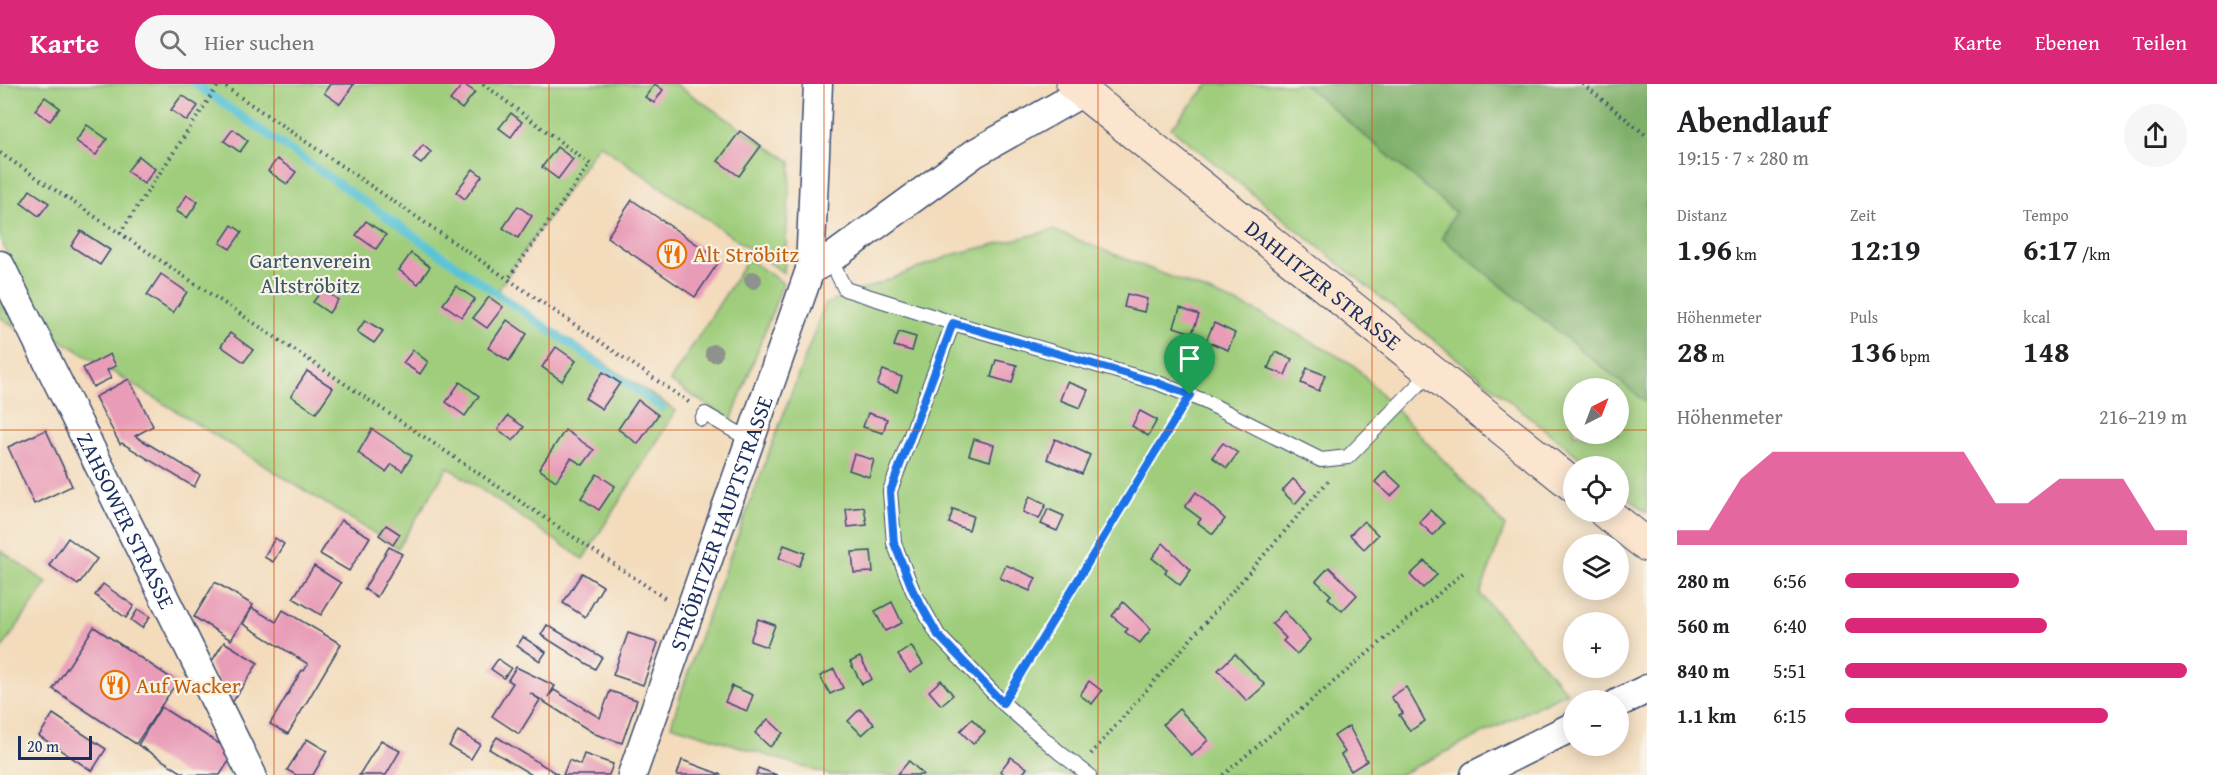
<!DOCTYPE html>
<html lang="de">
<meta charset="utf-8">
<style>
:root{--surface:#fff;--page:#f6f6f6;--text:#202124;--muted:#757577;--accent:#db2777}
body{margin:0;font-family:"Gentium Book Plus",serif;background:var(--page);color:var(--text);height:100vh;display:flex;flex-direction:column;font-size:22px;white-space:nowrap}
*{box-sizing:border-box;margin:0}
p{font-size:20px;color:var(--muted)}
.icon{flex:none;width:33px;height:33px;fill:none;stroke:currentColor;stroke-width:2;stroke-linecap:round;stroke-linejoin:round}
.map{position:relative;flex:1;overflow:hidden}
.drawer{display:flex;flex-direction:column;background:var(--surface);width:570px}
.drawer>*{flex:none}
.needle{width:39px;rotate:42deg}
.buttons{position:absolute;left:1563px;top:294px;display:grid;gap:12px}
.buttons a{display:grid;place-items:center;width:66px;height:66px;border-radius:50%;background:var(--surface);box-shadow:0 3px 15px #0003;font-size:30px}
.scale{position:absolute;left:18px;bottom:15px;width:74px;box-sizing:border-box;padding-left:6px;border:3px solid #1b2f5e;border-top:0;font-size:16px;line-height:21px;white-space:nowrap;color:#1b2f5e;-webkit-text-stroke:4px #f7f3e8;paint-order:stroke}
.pin{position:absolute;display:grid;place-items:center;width:51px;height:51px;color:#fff;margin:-62px -26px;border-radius:50% 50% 50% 0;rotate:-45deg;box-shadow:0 0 6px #0007}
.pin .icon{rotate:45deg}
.round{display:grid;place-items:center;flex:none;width:63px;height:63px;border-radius:32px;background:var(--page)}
.head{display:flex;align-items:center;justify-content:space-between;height:102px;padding:0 30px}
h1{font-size:33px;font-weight:600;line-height:45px}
.figures{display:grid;grid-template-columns:repeat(3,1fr);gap:9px;height:102px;padding:6px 30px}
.figures div{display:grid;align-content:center}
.figures b{font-size:30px;font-weight:600}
.figures small{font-size:16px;font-weight:400}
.figures p{font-size:16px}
.chart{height:168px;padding:12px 30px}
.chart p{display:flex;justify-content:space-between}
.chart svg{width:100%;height:108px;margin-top:6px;fill:var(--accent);opacity:.7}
ul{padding:0 30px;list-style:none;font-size:20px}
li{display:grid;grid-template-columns:96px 72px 1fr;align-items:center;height:45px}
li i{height:15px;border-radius:8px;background:var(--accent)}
header{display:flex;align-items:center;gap:36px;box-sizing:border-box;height:84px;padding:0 30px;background:var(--accent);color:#fff}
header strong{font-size:28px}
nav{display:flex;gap:33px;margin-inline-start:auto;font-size:21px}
.search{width:420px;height:54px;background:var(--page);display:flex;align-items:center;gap:15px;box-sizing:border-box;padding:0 21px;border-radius:33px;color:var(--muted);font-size:22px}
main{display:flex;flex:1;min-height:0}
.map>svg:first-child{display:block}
.green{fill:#9fcd7b;stroke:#5d7e6c;stroke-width:1.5;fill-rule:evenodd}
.forest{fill:#7fb06b;stroke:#4d7064;stroke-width:1.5}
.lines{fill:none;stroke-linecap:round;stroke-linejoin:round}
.stream{stroke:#59c3d5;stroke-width:8}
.building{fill:#e99cb8}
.lane-casing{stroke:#3b496c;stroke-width:16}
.street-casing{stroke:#3b496c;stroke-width:31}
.secondary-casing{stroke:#3b496c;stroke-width:35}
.path{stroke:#3b496c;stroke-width:4;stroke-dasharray:1.5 4.5;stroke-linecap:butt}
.lane{stroke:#fff;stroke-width:14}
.street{stroke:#fff;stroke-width:28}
.secondary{stroke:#fbe5cf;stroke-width:33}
.tree{fill:#8e928c}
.route-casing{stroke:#fff;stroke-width:12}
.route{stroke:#1a73e8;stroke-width:8}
.grid{fill:none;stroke:#d45514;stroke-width:1.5;stroke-opacity:0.55}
.labels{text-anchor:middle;stroke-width:4.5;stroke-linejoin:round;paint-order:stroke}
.food-label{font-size:22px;fill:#c56008;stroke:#f7f3e8;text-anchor:start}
.park-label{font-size:22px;fill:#3c5665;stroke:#f7f3e8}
.street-label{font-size:22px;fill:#1b2f5e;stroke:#f7f3e8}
</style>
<header>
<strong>Karte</strong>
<div class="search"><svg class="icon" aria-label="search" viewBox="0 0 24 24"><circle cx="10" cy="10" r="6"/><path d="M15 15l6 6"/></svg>Hier suchen</div>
<nav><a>Karte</a><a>Ebenen</a><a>Teilen</a></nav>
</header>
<main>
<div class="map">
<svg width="1647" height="691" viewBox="0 0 1647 691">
<rect width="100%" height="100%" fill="#f7f3e8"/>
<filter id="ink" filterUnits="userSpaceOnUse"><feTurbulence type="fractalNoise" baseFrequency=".0167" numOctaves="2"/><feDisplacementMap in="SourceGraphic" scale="12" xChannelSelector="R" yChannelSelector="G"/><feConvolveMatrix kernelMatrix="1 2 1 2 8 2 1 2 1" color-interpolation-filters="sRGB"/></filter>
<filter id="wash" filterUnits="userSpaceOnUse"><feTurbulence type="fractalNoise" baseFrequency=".008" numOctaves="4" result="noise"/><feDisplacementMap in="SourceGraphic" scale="24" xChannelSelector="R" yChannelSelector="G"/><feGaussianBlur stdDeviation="1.35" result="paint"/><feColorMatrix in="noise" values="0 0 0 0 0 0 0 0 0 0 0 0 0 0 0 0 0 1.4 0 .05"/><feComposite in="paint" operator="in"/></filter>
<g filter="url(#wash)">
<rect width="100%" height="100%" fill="#f3dbbb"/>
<g class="green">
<polygon points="0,0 675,0 791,78 784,189 599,60 497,207 676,327 583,475 448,383 398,464 43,245 0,155"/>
<path d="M 1209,0 L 1304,0 L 1456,129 L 1443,154 L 1647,319 L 1647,429 L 1619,406 L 1618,382 L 1590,382 L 1171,44 ZM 1574,304 L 1618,304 L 1618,350 L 1574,350 Z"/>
<polygon points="1053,146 1254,226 1354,281 1505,442 1480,510 1567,608 1399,691 829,691 671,641 700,552 825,220 955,170"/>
<polygon points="748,175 783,199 731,337 670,297"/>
<polygon points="0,209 18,245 0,233"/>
<polygon points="0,466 47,499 0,567"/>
</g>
<polygon class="forest" points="1304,0 1647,0 1647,319 1442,154 1455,128"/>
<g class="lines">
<polyline class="stream" points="195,0 662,324"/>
</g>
<g id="blocks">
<g class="building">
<polygon points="330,0 354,0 340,20 324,9"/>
<polygon points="463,0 475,8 462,25 450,16"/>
<polygon points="655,0 663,6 654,19 645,13"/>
<polygon points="182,11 198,22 187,37 171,26"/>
<polygon points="45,13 60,24 50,37 35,26"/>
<polygon points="511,29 522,38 511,53 499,44"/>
<polygon points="87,41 107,55 96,71 76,57"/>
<polygon points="233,45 248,57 240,68 224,57"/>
<polygon points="740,47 761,62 739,92 718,77"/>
<polygon points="423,61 431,68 421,80 413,74"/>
<polygon points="557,63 573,75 558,95 542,83"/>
<polygon points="139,72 155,85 144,100 127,87"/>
<polygon points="277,75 296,88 287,100 268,87"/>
<polygon points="473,85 482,92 465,115 456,108"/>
<polygon points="30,106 49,119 39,132 21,119"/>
<polygon points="187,111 198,118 187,134 176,127"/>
<polygon points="632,116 720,176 695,213 607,153"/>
<polygon points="518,122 532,132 518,154 503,144"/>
<polygon points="366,137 386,151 376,165 356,151"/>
<polygon points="232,141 242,148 230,165 220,159"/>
<polygon points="81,147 110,166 100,181 71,162"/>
<polygon points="411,169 430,183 418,200 399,186"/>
<polygon points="161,190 187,208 173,229 147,211"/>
<polygon points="456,202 475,215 462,233 443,220"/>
<polygon points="323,205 338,216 329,229 313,218"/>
<polygon points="1127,210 1147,215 1144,228 1124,223"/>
<polygon points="489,213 503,223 487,244 473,234"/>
<polygon points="1180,224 1199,231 1192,249 1174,243"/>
<polygon points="365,236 383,247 374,259 357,248"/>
<polygon points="507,236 527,250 509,277 488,264"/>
<polygon points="1214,239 1235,249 1228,266 1206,257"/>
<polygon points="899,248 916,253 912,267 894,262"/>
<polygon points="230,249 253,266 244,278 221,262"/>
<polygon points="556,263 576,277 562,297 542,283"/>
<polygon points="413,266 428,278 420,290 403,279"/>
<polygon points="1275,268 1292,275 1285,291 1268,284"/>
<polygon points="110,270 116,282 107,286 111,294 93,303 83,284"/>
<polygon points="996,276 1017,281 1012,299 991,293"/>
<polygon points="1307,284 1325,291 1319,307 1301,299"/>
<polygon points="883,286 902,293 897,308 877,301"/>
<polygon points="307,287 333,304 316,329 291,312"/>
<polygon points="603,288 620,299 602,325 585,314"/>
<polygon points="129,295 153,342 135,352 200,391 194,403 122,359 120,360 95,313"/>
<polygon points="460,298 479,312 465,332 446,318"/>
<polygon points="1067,298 1088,306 1080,324 1060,316"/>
<polygon points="638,316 658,331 638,360 618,345"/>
<polygon points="1140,327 1157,336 1148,352 1132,342"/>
<polygon points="868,329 887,335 883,349 863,343"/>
<polygon points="508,332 524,343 513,357 498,345"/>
<polygon points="372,345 412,372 402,387 392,380 386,388 358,369"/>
<polygon points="46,346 72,402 34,420 8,363"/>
<polygon points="565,346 594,366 583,381 571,374 556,397 539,385"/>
<polygon points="974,355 994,361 990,377 969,371"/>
<polygon points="1055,355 1090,371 1082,390 1047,375"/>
<polygon points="1223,359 1238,369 1227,384 1212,373"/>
<polygon points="854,370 874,376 869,393 849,386"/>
<polygon points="1385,387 1401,402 1391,412 1375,398"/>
<polygon points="597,390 615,402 599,426 581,414"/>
<polygon points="1293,395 1306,407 1295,420 1282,407"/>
<polygon points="1196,408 1225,435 1213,450 1198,439 1201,435 1185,423"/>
<polygon points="1030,412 1046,420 1039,435 1023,428"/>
<polygon points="864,423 867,441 848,443 846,425"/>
<polygon points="953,425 973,432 969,446 949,439"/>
<polygon points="1048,425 1064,432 1057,447 1041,440"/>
<polygon points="1430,426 1444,439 1433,451 1419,438"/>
<polygon points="341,436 370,453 349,487 320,470"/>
<polygon points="1364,437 1378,451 1364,465 1350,451"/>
<polygon points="386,441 400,450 393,461 379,451"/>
<polygon points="68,454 97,475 78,501 49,481"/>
<polygon points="275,454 284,460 273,478 264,473"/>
<polygon points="1163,459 1191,486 1180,501 1165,489 1167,486 1152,474"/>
<polygon points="784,461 805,469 799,482 779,474"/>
<polygon points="389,463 402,470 377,513 364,505"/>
<polygon points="871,467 873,488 854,489 852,468"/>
<polygon points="1425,477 1437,491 1423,504 1410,491"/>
<polygon points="1006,481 1036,494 1030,507 1000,494"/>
<polygon points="314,482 341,499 321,531 293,514"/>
<polygon points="1329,483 1357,511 1342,527 1328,514 1331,511 1316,497"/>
<polygon points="582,489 603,502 585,533 563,519"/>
<polygon points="215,498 253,521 231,556 194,533"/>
<polygon points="103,500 134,522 126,534 95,511"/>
<polygon points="892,518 902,539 885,547 875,527"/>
<polygon points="1123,518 1151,545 1140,559 1125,548 1128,545 1112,532"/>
<polygon points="252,524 276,538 283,526 341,560 288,650 270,640 302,586 304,587 308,580 243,540"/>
<polygon points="138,525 150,533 142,544 131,536"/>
<polygon points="1284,527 1310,556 1297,570 1283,557 1286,554 1272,540"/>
<polygon points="758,535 775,541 767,563 750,557"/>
<polygon points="547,541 602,573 595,585 541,551"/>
<polygon points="94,543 177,598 136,660 53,605"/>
<polygon points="628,549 658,559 643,601 613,591"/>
<polygon points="523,553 546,568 540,577 517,562"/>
<polygon points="224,558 258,579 230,622 210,580"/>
<polygon points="911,562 923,580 910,589 898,571"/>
<polygon points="1235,570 1265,601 1247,617 1218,586"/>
<polygon points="860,573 872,595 862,600 850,578"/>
<polygon points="498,575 511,584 504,594 491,585"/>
<polygon points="516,583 555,602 548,613 554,606 600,634 610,607 637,616 622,659 595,650 530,609 540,616 519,650 492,632 513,599 508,596"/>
<polygon points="834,585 843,604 830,610 820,592"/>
<polygon points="941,596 953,611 941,621 929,607"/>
<polygon points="1089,597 1102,607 1092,620 1080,611"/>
<polygon points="732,602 753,611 747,627 725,618"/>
<polygon points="1406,603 1425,637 1410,647 1399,631 1403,629 1391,613"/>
<polygon points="161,623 234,669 220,691 186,691 138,661"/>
<polygon points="860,625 874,640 862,651 848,637"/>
<polygon points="1179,625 1208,656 1192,672 1163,640"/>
<polygon points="53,630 106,665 92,687 39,652"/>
<polygon points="768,635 783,649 770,663 755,649"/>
<polygon points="972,635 985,648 973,660 960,647"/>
<polygon points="1349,642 1367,677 1351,687 1341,671 1345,668 1334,652"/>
<polygon points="458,647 480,660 471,675 449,662"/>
<polygon points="497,653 559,691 532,691 489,665"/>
<polygon points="307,655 327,667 313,691 296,691 287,686"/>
<polygon points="381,656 400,667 386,691 359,691"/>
<polygon points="584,670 613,680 609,691 563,691 569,676 580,681"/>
<polygon points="1011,673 1027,684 1022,691 1006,691 1000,687"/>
<polygon points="682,676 722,691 677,691"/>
<polygon points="909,677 923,690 922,691 897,691"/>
<polygon points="758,684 777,691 756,691"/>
</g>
</g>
</g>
<g filter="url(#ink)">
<use href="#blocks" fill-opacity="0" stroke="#3b496c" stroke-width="1.5"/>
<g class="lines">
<g class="lane-casing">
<g id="lane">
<polyline points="830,175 845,205 953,239 890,407 894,459 913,507 938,551 1003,619 1060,669 1089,691"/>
<polyline points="953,239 1158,299 1204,317 1321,376 1348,373 1431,288"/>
<polyline points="702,335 705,330 752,357"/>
</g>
</g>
<g class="street-casing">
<g id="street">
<path id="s1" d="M 0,181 L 252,691"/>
<polyline points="810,186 830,175 975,69 1083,8"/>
<polyline points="1618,619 1647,605"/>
<path id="s2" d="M 632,691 L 810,186 L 818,0"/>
<polyline points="1475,691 1574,642"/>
</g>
</g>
<g class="secondary-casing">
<g id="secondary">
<path id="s3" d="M 1073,0 L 1574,402"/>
<polyline points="1605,428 1647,461"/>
</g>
</g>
<g class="path">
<polyline points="221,0 690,319"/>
<polyline points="483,0 590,80 508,195"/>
<polyline points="1583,0 1647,52"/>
<polyline points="0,69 666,515"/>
<polyline points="120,149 219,0"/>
<polyline points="1013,603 1180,327"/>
<polyline points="1091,670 1330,395"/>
<polyline points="1223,691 1463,489"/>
</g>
<use href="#lane" class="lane"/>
<use href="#street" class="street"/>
<use href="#secondary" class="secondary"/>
</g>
<g class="tree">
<circle cx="753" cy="196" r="9"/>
<circle cx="714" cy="269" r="9"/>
</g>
</g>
<g class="lines" filter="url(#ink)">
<g class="route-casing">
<polygon id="route" points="953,239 1158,299 1190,311 1003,619 938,551 913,507 894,459 890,408"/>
</g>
<use href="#route" class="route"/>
</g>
<path class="grid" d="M 274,0 L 274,691M 549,0 L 549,691M 824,0 L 824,691M 1098,0 L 1098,691M 1372,0 L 1372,691M 0,346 L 1574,346M 1618,346 L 1647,346"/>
<defs>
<g id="restaurant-ring" transform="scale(1.5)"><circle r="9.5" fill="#f7f3e8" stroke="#e8710a" stroke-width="1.5"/><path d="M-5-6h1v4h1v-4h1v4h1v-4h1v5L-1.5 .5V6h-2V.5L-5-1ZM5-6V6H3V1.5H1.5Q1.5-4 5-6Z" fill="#e8710a"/></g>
</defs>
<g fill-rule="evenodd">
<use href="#restaurant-ring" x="672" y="170"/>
<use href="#restaurant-ring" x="115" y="601"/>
</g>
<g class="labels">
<g class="food-label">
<text x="693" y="178">Alt Ströbitz</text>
<text x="136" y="609">Auf Wacker</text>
</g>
<g class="park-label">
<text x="310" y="184">Gartenverein<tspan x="310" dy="25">Altströbitz</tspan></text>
</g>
<g class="street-label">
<text dy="8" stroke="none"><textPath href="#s3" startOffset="321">DAHLITZER STRASSE</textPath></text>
<text dy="8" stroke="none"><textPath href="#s1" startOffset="285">ZAHSOWER STRASSE</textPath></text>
<text dy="8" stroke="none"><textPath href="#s2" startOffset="267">STRÖBITZER HAUPTSTRASSE</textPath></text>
</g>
</g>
</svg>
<div class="buttons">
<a><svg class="needle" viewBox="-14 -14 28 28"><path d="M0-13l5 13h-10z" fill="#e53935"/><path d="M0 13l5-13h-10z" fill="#757577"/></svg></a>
<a><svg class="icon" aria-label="locate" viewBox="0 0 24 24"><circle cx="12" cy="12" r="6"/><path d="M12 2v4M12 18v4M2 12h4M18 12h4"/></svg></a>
<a><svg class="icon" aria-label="layers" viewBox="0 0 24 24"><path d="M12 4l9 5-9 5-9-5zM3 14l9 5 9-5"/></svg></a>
<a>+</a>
<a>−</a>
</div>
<div class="scale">20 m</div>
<div class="pin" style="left:1190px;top:311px;background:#1e9e55"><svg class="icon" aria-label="arrive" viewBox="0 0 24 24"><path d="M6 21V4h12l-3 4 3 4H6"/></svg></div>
</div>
<section class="drawer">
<div class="head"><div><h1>Abendlauf</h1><p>19:15 · 7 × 280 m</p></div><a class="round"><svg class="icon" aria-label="share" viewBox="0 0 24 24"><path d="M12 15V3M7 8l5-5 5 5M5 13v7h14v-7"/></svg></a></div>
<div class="figures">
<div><p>Distanz</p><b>1.96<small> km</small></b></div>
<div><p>Zeit</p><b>12:19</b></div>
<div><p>Tempo</p><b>6:17<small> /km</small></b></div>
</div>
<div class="figures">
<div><p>Höhenmeter</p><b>28<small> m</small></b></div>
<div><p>Puls</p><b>136<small> bpm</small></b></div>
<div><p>kcal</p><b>148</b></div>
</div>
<div class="chart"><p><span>Höhenmeter</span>216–219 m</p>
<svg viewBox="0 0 160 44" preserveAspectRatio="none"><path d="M0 44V38L10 38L20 17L30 6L40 6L50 6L60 6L70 6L80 6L90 6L100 27L110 27L120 17L130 17L140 17L150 38L160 38V44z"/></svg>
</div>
<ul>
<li><b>280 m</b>6:56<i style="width:51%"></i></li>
<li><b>560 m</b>6:40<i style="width:59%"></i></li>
<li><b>840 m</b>5:51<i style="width:100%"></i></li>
<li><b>1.1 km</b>6:15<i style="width:77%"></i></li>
</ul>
</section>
</main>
